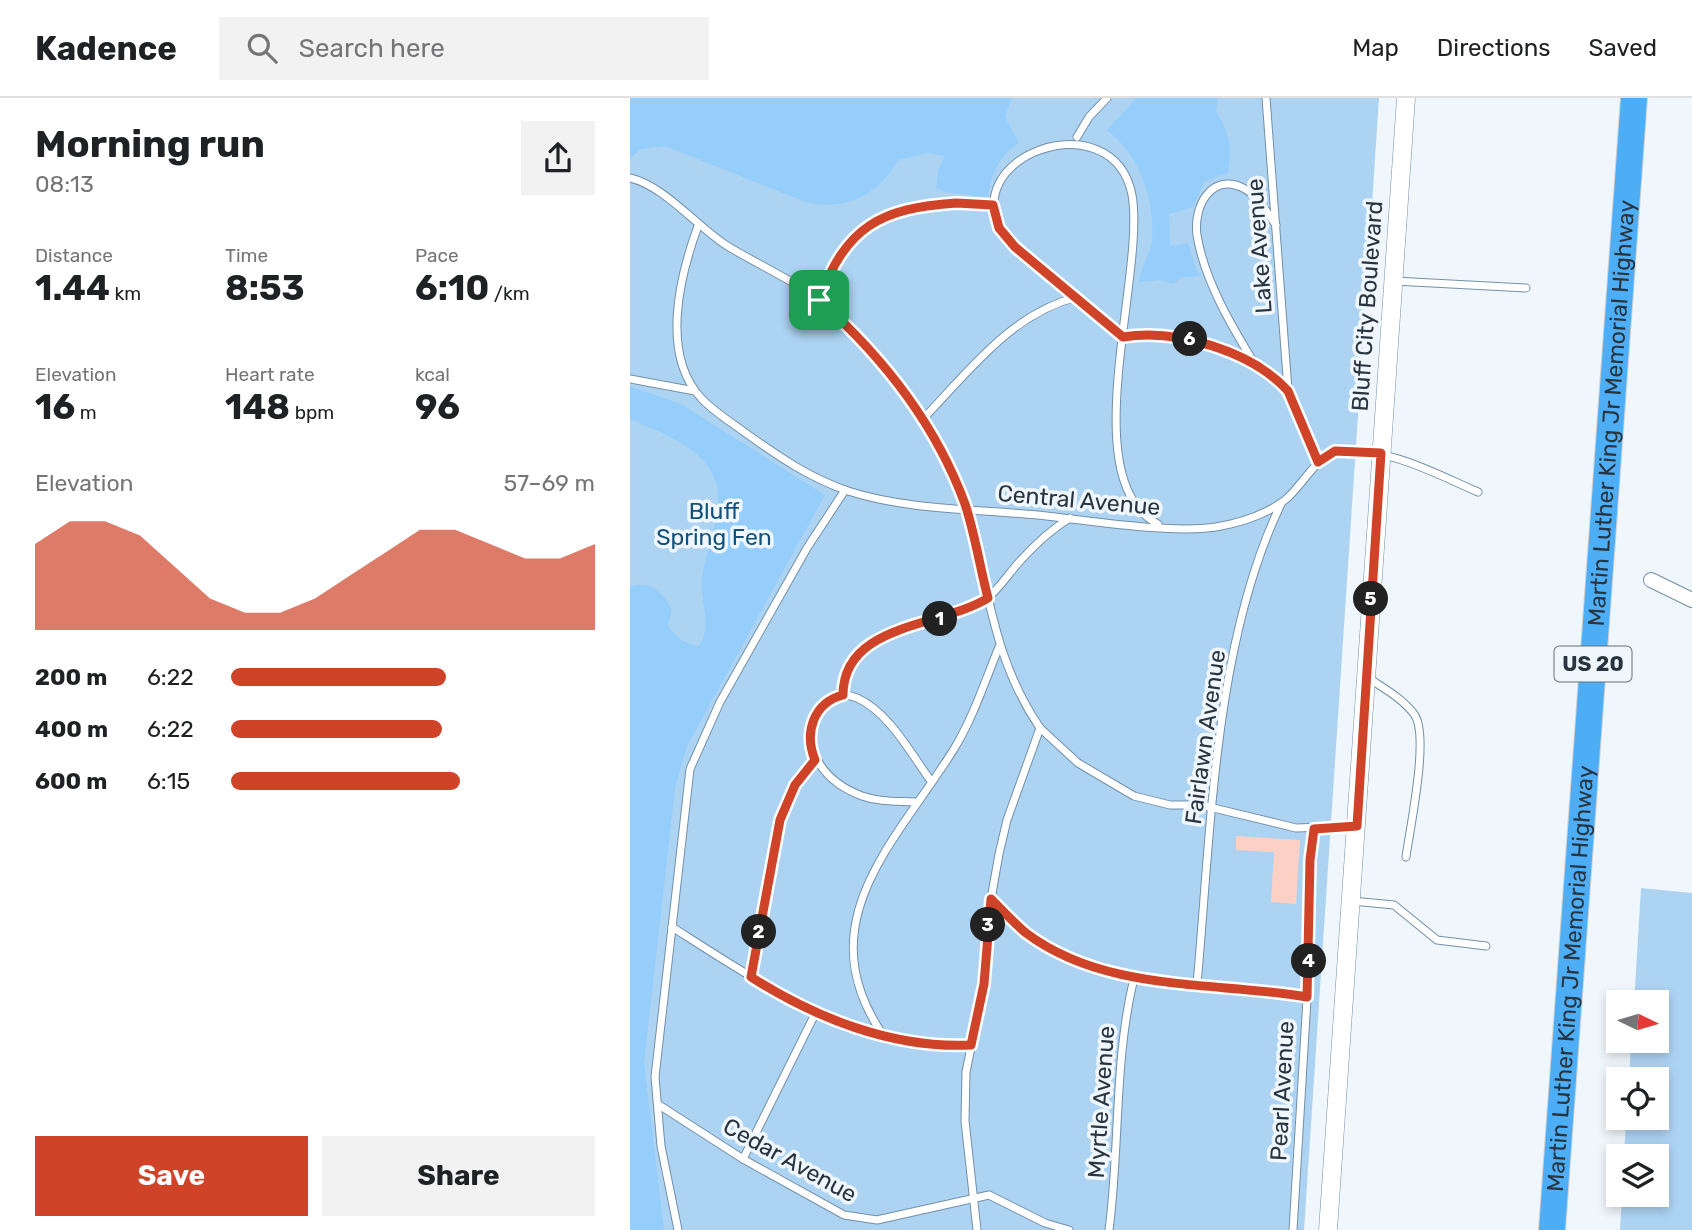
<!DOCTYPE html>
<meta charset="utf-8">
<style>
:root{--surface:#fff;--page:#f2f2f2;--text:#202124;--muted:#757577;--line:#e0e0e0;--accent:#cf4429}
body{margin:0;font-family:Rubik,sans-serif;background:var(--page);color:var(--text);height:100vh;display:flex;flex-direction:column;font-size:26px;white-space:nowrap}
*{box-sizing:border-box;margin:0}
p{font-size:23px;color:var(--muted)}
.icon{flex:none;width:38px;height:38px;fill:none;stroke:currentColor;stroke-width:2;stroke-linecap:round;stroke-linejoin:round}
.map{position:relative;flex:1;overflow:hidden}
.panel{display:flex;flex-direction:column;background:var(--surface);width:630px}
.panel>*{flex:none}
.needle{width:46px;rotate:95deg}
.buttons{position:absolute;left:976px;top:892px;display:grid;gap:14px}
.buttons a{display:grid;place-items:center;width:63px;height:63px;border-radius:0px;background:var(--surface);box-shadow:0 4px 10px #0003;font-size:35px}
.pin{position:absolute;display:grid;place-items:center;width:60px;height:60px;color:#fff;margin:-30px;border-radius:14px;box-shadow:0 4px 10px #0006}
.km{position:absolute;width:35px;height:35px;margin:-18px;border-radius:50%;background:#222;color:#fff;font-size:19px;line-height:35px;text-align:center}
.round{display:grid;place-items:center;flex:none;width:74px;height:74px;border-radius:0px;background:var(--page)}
.headline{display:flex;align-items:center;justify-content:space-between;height:119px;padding:0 35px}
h1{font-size:38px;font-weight:700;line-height:52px}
.metrics{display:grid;grid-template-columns:repeat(3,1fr);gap:10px;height:119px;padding:7px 35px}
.metrics div{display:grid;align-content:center}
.metrics b{font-size:35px;font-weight:700}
.metrics small{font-size:19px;font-weight:400}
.metrics p{font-size:19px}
.chart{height:196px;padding:14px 35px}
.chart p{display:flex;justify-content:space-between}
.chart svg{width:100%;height:126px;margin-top:7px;fill:var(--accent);opacity:.7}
.button{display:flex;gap:14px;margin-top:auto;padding:14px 35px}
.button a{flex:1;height:80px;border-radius:0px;background:var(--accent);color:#fff;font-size:28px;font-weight:700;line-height:80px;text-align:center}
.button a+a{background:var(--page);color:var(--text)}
ul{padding:0 35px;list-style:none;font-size:23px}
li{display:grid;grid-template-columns:112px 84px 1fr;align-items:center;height:52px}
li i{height:18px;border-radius:9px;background:var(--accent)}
header{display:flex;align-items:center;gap:42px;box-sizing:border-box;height:98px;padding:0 35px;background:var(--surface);border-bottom:2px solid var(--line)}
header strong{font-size:33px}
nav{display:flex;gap:38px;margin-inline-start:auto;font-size:24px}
.search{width:490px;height:63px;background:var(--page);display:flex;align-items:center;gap:18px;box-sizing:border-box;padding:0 24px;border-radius:0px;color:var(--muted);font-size:26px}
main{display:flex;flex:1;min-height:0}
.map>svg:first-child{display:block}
.green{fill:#add3f3}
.forest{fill:#95cdfb}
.building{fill:#fdd0c6}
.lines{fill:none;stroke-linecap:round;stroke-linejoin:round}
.service-casing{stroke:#7390a8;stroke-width:9}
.minor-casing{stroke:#7390a8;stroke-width:16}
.tertiary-casing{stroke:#7390a8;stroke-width:19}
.motorway-casing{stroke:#d0d2d5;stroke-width:28}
.service{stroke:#fff;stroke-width:7}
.minor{stroke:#fff;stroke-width:14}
.tertiary{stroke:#fff;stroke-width:18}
.motorway{stroke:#4daef5;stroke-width:26}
.route-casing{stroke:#fff;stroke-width:14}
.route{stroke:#cf4429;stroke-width:9}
.labels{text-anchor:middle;stroke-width:7;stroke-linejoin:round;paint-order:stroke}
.shield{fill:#f0f7fc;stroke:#646e78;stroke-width:2}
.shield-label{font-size:21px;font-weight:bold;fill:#28343f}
.street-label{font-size:23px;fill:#28343f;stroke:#f0f7fc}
.park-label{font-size:23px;fill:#11517c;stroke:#f0f7fc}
</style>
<header>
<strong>Kadence</strong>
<div class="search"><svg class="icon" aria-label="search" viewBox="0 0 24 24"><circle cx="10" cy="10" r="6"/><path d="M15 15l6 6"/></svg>Search here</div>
<nav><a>Map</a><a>Directions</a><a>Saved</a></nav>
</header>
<main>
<section class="panel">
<div class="headline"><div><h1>Morning run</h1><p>08:13</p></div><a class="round"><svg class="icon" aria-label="share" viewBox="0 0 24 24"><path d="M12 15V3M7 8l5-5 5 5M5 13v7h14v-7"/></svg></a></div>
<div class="metrics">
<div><p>Distance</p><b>1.44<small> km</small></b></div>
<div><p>Time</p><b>8:53</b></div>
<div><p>Pace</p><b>6:10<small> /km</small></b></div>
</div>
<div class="metrics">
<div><p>Elevation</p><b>16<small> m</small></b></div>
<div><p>Heart rate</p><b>148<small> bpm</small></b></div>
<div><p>kcal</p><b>96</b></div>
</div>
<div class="chart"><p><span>Elevation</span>57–69 m</p>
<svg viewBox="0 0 160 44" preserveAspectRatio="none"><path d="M0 44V14L10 6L20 6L30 11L40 22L50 33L60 38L70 38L80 33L90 25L100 17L110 9L120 9L130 14L140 19L150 19L160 14V44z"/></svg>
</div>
<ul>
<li><b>200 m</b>6:22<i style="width:59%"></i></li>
<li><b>400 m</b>6:22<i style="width:58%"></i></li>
<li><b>600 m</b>6:15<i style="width:63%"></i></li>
</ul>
<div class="button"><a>Save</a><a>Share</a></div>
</section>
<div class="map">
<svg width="1062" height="1132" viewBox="0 0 1062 1132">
<rect width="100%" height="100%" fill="#f0f7fc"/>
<g class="green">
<polygon points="0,0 749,0 674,1132 0,1132"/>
<polygon points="1011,790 1062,795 1062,1132 990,1132 992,1097 1027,1097 1027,1059 994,1059 996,1020 1027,1020 1027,982 999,982 1001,943 1027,943 1027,905 1004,905"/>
</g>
<g class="forest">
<path d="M 0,0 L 382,0 L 375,19 L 389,45 C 370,57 360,77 358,99 L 315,94 L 306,90 L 308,73 L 315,58 L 299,55 L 268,62 C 248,97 218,112 178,105 L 35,48 L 11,51 L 0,60 Z"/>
<path d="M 507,0 L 588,0 L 586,13 C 599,35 603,49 598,75 L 575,83 L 563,109 L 539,116 L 540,148 L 558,145 L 566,172 L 571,178 L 552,179 L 543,186 L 531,182 L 509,184 C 511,169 521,153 522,143 C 525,101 510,58 477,32 Z"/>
<path d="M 0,288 L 51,306 L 195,397 L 57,648 L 45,690 L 14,965 L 34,1132 L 0,1132 L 0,489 C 21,481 33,495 42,512 L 38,527 C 45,540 55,546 69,548 C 83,528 70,504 72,481 C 75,456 86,432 88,407 C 93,356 39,338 0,321 Z"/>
</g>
<polygon class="building" points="606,738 670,742 666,806 641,804 644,754 606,752"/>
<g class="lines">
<g class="service-casing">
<g id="service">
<polyline points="636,0 658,292"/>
<polyline points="447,39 459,19 477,0"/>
<path d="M 0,80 C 35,88 68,130 99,149 C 129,167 163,182 191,203 C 249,249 315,340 336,410 C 359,488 362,560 410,630 L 377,722 L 369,756 L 361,801 L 354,886 L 336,974 L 335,1023 L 347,1132"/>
<path d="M 68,128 C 50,177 30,256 71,300 C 84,314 101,324 117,336 C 149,359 180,380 218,393 C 277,412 345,411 407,417 C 458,422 537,436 586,429 C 610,425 635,417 655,402 C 671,390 689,354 708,353 C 760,350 802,374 848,394"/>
<polyline points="764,183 896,190"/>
<path d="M 189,202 C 221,114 276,99 363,107"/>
<path d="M 626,268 C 602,229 574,182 567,137 C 563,108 582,73 615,91 C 629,99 637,115 646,127"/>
<polyline points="0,281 65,293"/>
<path d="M 294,320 C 338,274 382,215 447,199"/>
<path d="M 528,426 C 443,383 516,177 502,97 C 483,0 319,59 376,140 L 493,239 C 545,230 623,252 658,293 L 688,364"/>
<path d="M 737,579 C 753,590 772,600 784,616 C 800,637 780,729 776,759"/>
<path d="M 213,597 C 212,522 311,533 355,502 C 366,494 375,481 384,470 C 401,450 417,434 440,420"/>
<polyline points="410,630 448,665 504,698 540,707 571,707 666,730 725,728"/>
<path d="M 285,704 C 267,703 249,704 232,698 C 150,667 182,580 227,600 C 259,614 281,656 301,683"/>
<path d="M 361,801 C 373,812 384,825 396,835 C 476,895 584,883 677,899"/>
<polyline points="722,803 764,807 807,842 856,848"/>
<path d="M 42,829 C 133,887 229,953 341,947"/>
<polyline points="121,879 150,722 165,687 185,662"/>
<path d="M 567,886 C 581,734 584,545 651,406"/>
<path d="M 253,937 C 176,824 266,744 324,651 C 343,620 355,583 369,549"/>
<polyline points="29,1007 113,1061 214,1117 247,1122 359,1097 415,1125 439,1132"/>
<polyline points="113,1061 186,914"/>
<polyline points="48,1132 31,1048 25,979 60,671 90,604 177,450 215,392"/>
<path d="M 479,1132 C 490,1048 484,962 504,880"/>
<polyline points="663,1132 679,868 680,751 684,731"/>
</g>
</g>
<g class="minor-casing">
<polyline id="minor" points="1021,482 1062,502"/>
</g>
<g class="tertiary-casing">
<polyline id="tertiary" points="698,1132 776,0"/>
</g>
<g class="motorway-casing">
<g id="motorway">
<path id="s1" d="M 922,1132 L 1004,0"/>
</g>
</g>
<use href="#service" class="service"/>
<use href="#minor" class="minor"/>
<use href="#tertiary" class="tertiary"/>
<use href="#motorway" class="motorway"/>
</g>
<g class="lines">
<g class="route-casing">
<path id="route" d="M 326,105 L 363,107 L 369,130 L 385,149 L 493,239 C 545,230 622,253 658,293 L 688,364 L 705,353 L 751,355 L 727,728 L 684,731 L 680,762 L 677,899 C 584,883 476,895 396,835 C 384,825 372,812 361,801 L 354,886 L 341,947 C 264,951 185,920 121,879 L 150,722 L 165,687 L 185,662 C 174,635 183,605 213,597 C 213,525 312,529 358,500 C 350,470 345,436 335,406 C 306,327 252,258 189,202 C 216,128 251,110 326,105 Z"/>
</g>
<use href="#route" class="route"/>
</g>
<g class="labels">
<rect class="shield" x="924.5" y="548.5" width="77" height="35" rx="5"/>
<g class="shield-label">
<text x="963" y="573">US 20</text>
</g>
<g class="street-label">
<text transform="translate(629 148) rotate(-94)" y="8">Lake Avenue</text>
<text transform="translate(737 208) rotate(-86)" y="8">Bluff City Boulevard</text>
<text dy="8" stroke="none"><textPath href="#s1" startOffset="819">Martin Luther King Jr Memorial Highway</textPath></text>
<text transform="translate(449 402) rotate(5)" y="8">Central Avenue</text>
<text transform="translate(575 639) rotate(-82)" y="8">Fairlawn Avenue</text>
<text dy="8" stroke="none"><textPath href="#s1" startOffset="252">Martin Luther King Jr Memorial Highway</textPath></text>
<text transform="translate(652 993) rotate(-87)" y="8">Pearl Avenue</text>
<text transform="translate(471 1004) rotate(-86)" y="8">Myrtle Avenue</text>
<text transform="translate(160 1062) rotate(29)" y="8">Cedar Avenue</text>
</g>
<g class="park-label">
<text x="84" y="421">Bluff<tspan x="84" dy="26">Spring Fen</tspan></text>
</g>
</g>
</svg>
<div class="buttons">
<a><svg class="needle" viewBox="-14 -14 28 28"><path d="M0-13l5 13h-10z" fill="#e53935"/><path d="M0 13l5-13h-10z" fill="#757577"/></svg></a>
<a><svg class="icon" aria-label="locate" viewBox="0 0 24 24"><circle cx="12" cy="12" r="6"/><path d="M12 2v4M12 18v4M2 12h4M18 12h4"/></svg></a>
<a><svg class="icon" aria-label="layers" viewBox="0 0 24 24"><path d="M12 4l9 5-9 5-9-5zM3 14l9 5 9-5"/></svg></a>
</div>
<div class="pin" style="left:189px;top:202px;background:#1e9e55"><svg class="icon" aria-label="arrive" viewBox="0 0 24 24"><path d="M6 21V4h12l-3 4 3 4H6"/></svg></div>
<b class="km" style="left:310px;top:521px">1</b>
<b class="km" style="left:129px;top:834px">2</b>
<b class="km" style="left:358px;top:827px">3</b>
<b class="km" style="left:679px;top:863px">4</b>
<b class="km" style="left:741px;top:501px">5</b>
<b class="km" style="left:560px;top:241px">6</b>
</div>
</main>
